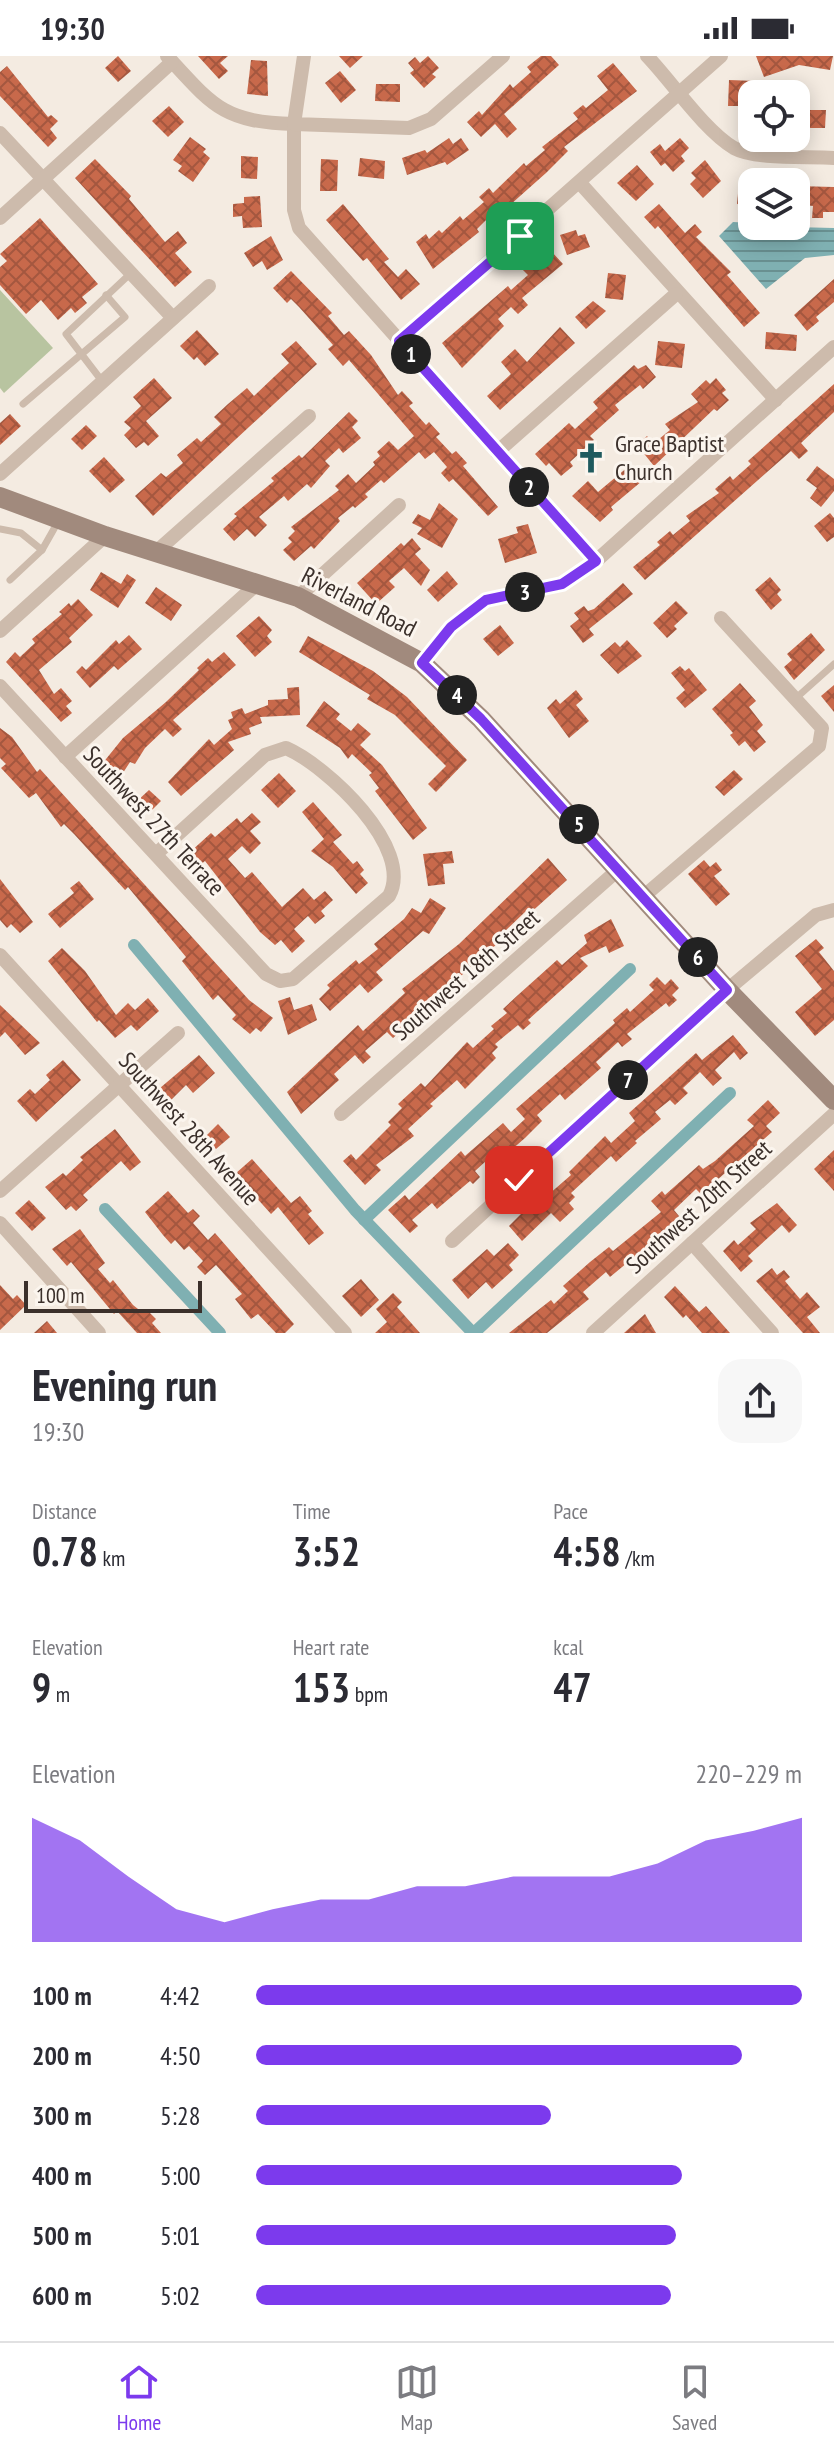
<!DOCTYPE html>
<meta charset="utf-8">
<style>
:root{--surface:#fff;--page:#f7f7f7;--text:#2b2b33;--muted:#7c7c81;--line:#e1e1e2;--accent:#7c3aed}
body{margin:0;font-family:"PT Sans Narrow",sans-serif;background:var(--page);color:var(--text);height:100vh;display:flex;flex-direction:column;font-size:30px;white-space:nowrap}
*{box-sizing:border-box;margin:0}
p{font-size:26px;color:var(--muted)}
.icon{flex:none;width:44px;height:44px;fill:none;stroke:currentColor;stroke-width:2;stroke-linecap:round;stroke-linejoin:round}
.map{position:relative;height:1277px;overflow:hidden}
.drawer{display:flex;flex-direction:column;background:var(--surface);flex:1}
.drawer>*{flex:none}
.fabs{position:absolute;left:738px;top:24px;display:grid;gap:16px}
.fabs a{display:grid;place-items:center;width:72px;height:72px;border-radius:16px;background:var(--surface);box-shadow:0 4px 20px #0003;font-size:40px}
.scale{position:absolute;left:24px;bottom:20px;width:178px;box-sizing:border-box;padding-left:8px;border:4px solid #3b302b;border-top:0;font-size:22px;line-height:28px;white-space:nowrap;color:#3b302b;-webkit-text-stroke:6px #fbf5ee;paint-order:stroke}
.pin{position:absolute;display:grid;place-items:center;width:68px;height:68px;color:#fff;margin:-34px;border-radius:16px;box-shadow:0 4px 12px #0006}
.km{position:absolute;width:40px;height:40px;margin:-20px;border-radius:50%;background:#222;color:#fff;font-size:22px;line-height:40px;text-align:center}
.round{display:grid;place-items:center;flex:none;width:84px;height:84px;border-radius:24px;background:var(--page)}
.headline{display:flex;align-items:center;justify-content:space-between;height:136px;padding:0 32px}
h1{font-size:44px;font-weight:600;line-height:60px}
.stats{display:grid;grid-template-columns:repeat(3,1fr);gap:12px;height:136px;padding:8px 32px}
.stats div{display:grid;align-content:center}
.stats b{font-size:40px;font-weight:600}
.stats small{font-size:22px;font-weight:400}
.stats p{font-size:22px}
.chart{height:224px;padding:16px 32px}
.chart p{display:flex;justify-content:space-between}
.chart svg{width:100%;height:144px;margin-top:8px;fill:var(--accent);opacity:.7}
ul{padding:0 32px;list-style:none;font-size:26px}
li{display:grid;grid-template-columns:128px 96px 1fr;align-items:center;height:60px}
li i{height:20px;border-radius:10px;background:var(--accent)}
.status{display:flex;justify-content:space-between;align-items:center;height:56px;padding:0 40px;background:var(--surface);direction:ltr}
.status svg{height:22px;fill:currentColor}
.menu{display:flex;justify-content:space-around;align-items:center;height:112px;border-top:2px solid var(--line);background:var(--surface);font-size:22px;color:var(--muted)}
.menu a{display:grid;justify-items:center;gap:4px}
.menu .on{color:var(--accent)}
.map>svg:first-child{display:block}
.green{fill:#b8c4a0}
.water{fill:url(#water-rules)}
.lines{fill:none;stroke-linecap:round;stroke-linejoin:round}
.canal{stroke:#7fb0b2;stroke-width:12}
.building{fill:url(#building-cross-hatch)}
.lane{stroke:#cdbbac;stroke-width:7}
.street{stroke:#cdbbac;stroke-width:14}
.secondary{stroke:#a18a7d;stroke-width:20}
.route-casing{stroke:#fff;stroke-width:16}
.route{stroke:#7c3aed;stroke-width:10}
.labels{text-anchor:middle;stroke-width:6;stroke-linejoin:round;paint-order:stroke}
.poi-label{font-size:24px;fill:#3b302b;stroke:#fbf5ee;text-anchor:start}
.street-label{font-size:24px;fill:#3b302b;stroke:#fbf5ee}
</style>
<div class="status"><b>19:30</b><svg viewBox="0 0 49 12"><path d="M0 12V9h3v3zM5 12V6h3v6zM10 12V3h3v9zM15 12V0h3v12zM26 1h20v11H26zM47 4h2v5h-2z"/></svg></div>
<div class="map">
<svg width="834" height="1277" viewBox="0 0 834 1277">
<defs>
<pattern id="water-rules" width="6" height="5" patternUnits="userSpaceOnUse" patternTransform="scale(2)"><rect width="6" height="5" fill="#7fb0b2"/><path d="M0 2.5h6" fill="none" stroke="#699091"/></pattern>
<pattern id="building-cross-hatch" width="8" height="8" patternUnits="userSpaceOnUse" patternTransform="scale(2)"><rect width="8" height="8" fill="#c8694b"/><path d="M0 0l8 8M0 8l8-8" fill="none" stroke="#a4573f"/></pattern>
</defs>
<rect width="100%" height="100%" fill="#f4ebe1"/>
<polygon class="green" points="0,234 53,292 4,337 0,332"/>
<polygon class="water" points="733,166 752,167 752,170 834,172 834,199 805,202 766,233 719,180"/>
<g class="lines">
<g class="canal">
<polyline points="134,889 355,1154 473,1277"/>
<polyline points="105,1153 220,1277"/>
<polyline points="364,1164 630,913"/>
<polyline points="474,1277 730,1037"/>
</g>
</g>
<g class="building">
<polygon points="118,0 131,15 118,26 105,12"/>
<polygon points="198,0 228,0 220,7 228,15 219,23"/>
<polygon points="339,0 363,0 350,12"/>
<polygon points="428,0 439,12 432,18 436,21 424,32 410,17 414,14 408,7 415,1 420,7"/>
<polygon points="541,0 551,0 559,9 504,58 517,73 507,82 495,68 481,81 467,66 479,55 482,59 510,28 513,32 531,16 527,11"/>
<polygon points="756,0 833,0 830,14 799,9 764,21"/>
<polygon points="251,4 267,5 268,40 247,38"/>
<polygon points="613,7 637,35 564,91 568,95 546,117 493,164 490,160 477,173 479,176 433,213 416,186 426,178 429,183 439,174 442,177 460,160 463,164 484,146 479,141 489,132 493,137 524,107 526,110 545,94 542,91 578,63 573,57 583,49 586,52 608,34 597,20"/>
<polygon points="7,10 48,61 51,59 58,65 50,73 57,82 48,91 0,40 0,16"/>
<polygon points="340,15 356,34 341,47 325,27"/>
<polygon points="729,24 756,25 752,50 728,50"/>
<polygon points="376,28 400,28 400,46 375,45"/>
<polygon points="169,50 184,66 168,81 152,65"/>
<polygon points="807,54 826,54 825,72 806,72"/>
<polygon points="190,81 206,93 203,96 210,102 193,126 178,115 182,110 173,104"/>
<polygon points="449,82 453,88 461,82 469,94 447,109 445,106 407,119 402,102 425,94 427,97"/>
<polygon points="680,82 689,92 681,100 685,105 673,116 665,107 661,110 650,96 660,88 665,95"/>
<polygon points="241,100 258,101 257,123 241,122"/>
<polygon points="360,102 385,105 384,123 358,120"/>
<polygon points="95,103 131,140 129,143 165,186 178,175 187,187 175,197 192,216 175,231 75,122"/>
<polygon points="321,103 338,104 337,135 320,135"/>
<polygon points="705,104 721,125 703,142 690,128 696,122 691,117"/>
<polygon points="637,109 654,128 636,145 617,127"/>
<polygon points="739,127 752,129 752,150 737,148"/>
<polygon points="796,130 834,131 834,156 823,156 823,162 812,162 813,150 796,148"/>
<polygon points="260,140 262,171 243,172 242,160 233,161 233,148 244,147 244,141"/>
<polygon points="343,148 389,203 384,206 398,221 406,213 420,228 401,244 367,202 363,205 326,164"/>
<polygon points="659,148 685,177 695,168 702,176 696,181 731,216 727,219 760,257 744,271 658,170 655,173 644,161"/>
<polygon points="40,162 98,228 82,241 87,247 75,257 71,252 58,264 41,244 26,258 0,229 0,211 7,205 0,198"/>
<polygon points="576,174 578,180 585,178 590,191 567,199 560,179"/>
<polygon points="271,180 283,204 267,214 262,205 253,211 244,197"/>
<polygon points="551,195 563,208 522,242 528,249 518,258 511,251 498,263 504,270 462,312 442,287 508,230 511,234 528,219 522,213 529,206 534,211"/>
<polygon points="291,215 332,257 328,260 344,279 349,275 371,299 398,339 402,335 413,347 409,350 426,369 429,366 440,378 436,381 452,398 456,395 467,407 463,410 498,451 488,460 453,423 449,426 441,417 447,411 434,396 425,403 419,396 384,427 381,424 365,438 368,441 355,452 353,450 338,462 340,465 314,493 311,490 294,505 283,494 292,486 288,482 295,475 291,471 339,434 335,430 348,418 356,427 375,409 373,406 380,400 377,396 389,385 398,394 414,380 349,304 343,310 328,293 333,289 299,251 291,243 287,247 273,232"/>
<polygon points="608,217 626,219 623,244 605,242"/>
<polygon points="834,223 834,246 816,261 819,265 807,275 794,259"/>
<polygon points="593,245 606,255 586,273 575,261"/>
<polygon points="560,271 575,287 500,354 487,340 511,318 501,306 515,293 527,306"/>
<polygon points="197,274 219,298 205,310 197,301 194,304 180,290"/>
<polygon points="766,276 797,279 796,295 765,293"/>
<polygon points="296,285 317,308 153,460 135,440 161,417 166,421 183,407 177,399 197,382 201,386 221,368 214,361 228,348 247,332 254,340 275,320 289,307 281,298"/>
<polygon points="658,285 685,288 682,312 655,309"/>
<polygon points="634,309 638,313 646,309 656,321 643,333 640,329 615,349 619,354 590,380 594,384 570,406 573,410 561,420 549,407 546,410 535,398 569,367 575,373 598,352 593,346"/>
<polygon points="154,322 172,342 146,365 159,380 148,390 144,386 136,392 124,379 131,372 124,366 141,350 133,341"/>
<polygon points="716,322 726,334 722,337 729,344 717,355 714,353 654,410 637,389 647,380 653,388 670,374 665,368 698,346 691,338 706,324 710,328"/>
<polygon points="834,328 834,356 801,387 808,395 799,403 791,395 645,524 633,511 660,489 657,486 670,475 673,479 690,465 686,460 719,437 715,433 730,420 733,424 751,408 748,405"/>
<polygon points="349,356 358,365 352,371 361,382 343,397 339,392 325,405 330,410 311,432 307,428 288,445 284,440 259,461 267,469 255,481 247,473 234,485 223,473 237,460 234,458 274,425 271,422 299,399 302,402"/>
<polygon points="10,358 21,370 0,389 0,367"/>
<polygon points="86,369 97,380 82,394 71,383"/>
<polygon points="104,401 125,424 110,437 89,415"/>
<polygon points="629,410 642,425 611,451 613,454 600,466 572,440 588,425 598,436"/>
<polygon points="817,410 834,423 834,435 821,451 810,442 817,432 806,424"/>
<polygon points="439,447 458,463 442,492 417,478 422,472 412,467 418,458 430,464"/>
<polygon points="830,457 834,462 834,481 827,486 814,470"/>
<polygon points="528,468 537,497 505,507 498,483 518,477 516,471"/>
<polygon points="412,482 421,493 415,498 430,514 421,530 404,512 389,525 395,531 376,548 357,527 401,487 404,490"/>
<polygon points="447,515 458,528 438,546 427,534"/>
<polygon points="101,516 121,528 127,518 136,524 118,552 90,534"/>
<polygon points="770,521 781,534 777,538 782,544 771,554 755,534"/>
<polygon points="623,527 633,538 589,573 594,579 583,587 570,570 579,563 574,557 584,550 588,555 594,553"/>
<polygon points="156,531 182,549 171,565 145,547"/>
<polygon points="78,543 93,559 69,582 72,586 39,614 54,638 61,632 72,645 66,650 72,657 61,666 6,606 15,596 20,601 35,587 32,583 62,558 59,556 69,547 71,550"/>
<polygon points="676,545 688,557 674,570 677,573 667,582 653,567"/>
<polygon points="259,560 272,574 267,580 272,586 255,601 236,580"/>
<polygon points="500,569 514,587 498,600 483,583"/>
<polygon points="811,577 825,594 794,624 784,611 792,604 787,598"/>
<polygon points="129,579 142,593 118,614 114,610 90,632 76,616 82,610 86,614 116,584 119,588"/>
<polygon points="308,580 373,615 407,641 467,704 436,736 428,728 446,710 395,659 367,643 370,639 299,596"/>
<polygon points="627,584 642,600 618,618 600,599 615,586 620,591"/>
<polygon points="224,596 236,609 173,664 182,673 173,681 165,673 145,692 135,708 130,706 121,720 102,708 123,682 166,646 199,614 197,612 208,602 212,606"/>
<polygon points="680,610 685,615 689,612 707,634 685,652 676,642 685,634 671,617"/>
<polygon points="740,627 756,645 749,651 763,669 757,675 766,686 754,696 745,685 739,690 730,679 733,677 712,653"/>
<polygon points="834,629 834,656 821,640"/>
<polygon points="299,631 300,659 260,661 262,667 249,672 251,678 228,686 234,694 181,740 168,726 209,683 214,689 232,673 228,664 233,662 231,656 242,652 245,658 268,649 268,644 288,643 287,632"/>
<polygon points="576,634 583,643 576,649 589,665 569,682 547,652 556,643 560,648"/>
<polygon points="324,645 340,658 336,663 351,675 358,667 371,678 360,689 382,709 427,772 413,784 375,735 379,732 369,719 372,717 352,698 348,703 340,692 306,670"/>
<polygon points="0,672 12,681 37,716 40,713 249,944 273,962 261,976 256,972 250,978 232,963 236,959 218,939 213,944 182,905 186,901 128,831 125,834 74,778 64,768 61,771 36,737 29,742 1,712 6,708 0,702"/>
<polygon points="734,714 743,723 724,740 715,731"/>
<polygon points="279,717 296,735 278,752 261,734"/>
<polygon points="149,734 161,745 148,758 136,746"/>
<polygon points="313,746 342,779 333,786 353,808 357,805 364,814 360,818 368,827 356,838 333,811 311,795 324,783 302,756"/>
<polygon points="252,757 261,766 250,775 261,787 250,798 242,790 228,803 245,822 252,816 282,851 303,832 314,844 325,835 333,844 321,855 325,860 315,868 308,860 294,873 305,885 292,897 281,884 275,889 260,876 205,805 200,809 189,797 211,777 215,781 237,762 241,767"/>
<polygon points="452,795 454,807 443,808 445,828 428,830 423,798"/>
<polygon points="548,802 567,824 528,859 525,856 503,877 506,880 437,941 434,938 412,958 415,962 393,982 387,976 365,995 371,1001 363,1008 355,999 334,1018 339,1024 301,1058 287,1036 358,969 363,975 405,937 402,933 459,888"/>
<polygon points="704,804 710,811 716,806 722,814 714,820 730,838 716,850 688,818"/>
<polygon points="0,823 33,866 20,877 11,868 7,872 0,864"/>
<polygon points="79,825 94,843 60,872 48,858 74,837 70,832"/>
<polygon points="430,842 446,852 429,878 423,875 376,916 383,924 368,937 360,928 330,955 319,943 330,932 327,929 356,904 359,908 378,893 374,888 404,863 412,852 421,857"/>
<polygon points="611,863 624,890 609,897 606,890 580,902 588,910 528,964 531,967 523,974 518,969 495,988 498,991 492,997 496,1002 465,1033 457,1024 430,1048 433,1050 408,1073 414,1080 376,1109 381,1114 365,1129 343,1105 351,1098 356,1104 391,1069 388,1066 402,1052 398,1048 421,1027 425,1031 467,986 473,992 494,973 491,970 507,957 503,953 518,939 557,904 562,909 587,887 584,879"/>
<polygon points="816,883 824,892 819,896 834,915 834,964 815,980 795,956 822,933 795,900"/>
<polygon points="62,892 85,915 116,959 128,947 135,954 148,942 159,955 137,975 131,969 115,982 99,964 97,966 48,905"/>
<polygon points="657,921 665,929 671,923 679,932 672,939 677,944 669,951 666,947 627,978 632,983 622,991 618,986 596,1006 601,1012 565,1044 560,1038 537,1059 542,1065 525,1082 502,1102 496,1096 475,1115 480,1121 473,1128 470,1125 437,1153 432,1147 412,1164 418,1170 410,1177 388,1154 405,1139 409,1144 461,1095 465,1100 503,1067 511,1076 525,1063 516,1053 615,967 613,964 627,952 630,956 654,934 649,929"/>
<polygon points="290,941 294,954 312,948 317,964 288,979 278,945"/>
<polygon points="0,949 40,987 25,999 5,976 0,981"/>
<polygon points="733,979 748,997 740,1004 734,996 715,1014 722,1022 713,1030 700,1016 683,1032 688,1037 675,1049 670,1044 655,1056 661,1063 635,1085 637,1087 616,1106 611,1100 571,1137 575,1141 569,1147 574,1153 560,1166 551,1157 522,1185 509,1170 544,1135 548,1139 571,1119 569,1116 605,1080 611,1087 635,1065 629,1057 696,997 702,1004"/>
<polygon points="199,999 215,1017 193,1037 186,1029 171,1044 160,1032"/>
<polygon points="63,1004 81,1024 36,1066 17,1045 30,1033 35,1038 50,1024 46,1019"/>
<polygon points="768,1044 780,1057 766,1070 772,1076 701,1138 696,1133 674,1154 679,1160 668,1173 610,1221 606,1216 583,1236 589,1243 547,1277 509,1277 551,1244 554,1248 568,1235 563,1230 590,1206 609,1191 613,1195 661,1156 651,1145 662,1135 665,1139 699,1109 703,1113 715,1105 754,1070 747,1064"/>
<polygon points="218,1068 230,1081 216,1093 205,1081"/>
<polygon points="115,1073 141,1106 130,1115 121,1105 83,1139 88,1144 76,1155 71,1150 66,1154 45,1131 63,1117 66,1120 83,1104 80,1101"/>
<polygon points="834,1094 834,1135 814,1113"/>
<polygon points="252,1103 291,1147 300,1140 312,1155 308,1158 324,1177 309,1189 278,1151 271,1158 235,1118"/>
<polygon points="168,1135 188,1157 193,1153 200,1160 193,1167 208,1184 215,1177 294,1268 285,1277 276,1277 258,1258 251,1263 235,1243 242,1238 216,1209 205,1219 197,1211 203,1205 189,1190 184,1194 175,1184 171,1188 163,1179 145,1156"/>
<polygon points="29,1144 46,1162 32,1175 15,1157"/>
<polygon points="777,1147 797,1169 789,1177 782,1169 748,1200 753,1205 741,1216 723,1195 734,1184 738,1189 756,1173 750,1167"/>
<polygon points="80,1173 105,1207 98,1213 110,1227 113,1224 133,1249 143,1257 147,1254 156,1263 152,1267 161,1277 137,1277 117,1255 114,1258 71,1206 67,1210 52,1193"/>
<polygon points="508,1187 519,1199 509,1209 513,1214 492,1233 486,1226 468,1243 452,1224 487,1193 494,1200"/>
<polygon points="772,1212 777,1219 784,1214 790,1221 785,1225 800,1243 807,1236 820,1251 807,1261 820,1277 803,1277 756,1225"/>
<polygon points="361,1223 379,1244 361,1261 342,1240"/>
<polygon points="0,1229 13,1243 17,1239 26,1249 0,1274"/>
<polygon points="675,1230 699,1256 706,1250 730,1277 702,1277 686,1259 683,1262 664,1241"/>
<polygon points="393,1237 402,1246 397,1251 420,1277 375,1277 387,1266 376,1253"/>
<polygon points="645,1258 656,1277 624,1277"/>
<polygon points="47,1265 57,1277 34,1277"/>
</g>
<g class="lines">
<g class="lane">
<polyline points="102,325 66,278 131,217"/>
<polyline points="23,348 125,261 106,239"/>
<polyline points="0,473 21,477 42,494 10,524"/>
<polyline points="42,494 59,464"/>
<polyline points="795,643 834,608"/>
</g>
<g class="street">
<path d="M 167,0 C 213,50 223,66 294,68 L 294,154 L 299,172 L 596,505"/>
<polyline points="304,0 294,68 409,72 431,63 503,0"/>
<path d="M 647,0 C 672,26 704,74 734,92 C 756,104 808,100 834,102"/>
<polyline points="0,77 173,262"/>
<polyline points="580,127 776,344"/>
<polyline points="0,162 172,6"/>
<polyline points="399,285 721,0"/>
<polyline points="497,396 676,238"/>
<polyline points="0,418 209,230"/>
<polyline points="157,495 309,360"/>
<polyline points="298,541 399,449"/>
<polyline points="0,575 105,480"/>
<polyline points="422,607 451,571 486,544 562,528 596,505 834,291"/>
<path d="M 0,630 L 266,918 L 280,925 L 293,923 L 389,840 C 415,792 327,710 286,692 L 265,699 L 156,798"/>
<polyline points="65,701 257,528"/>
<polyline points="644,840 819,690 822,672 721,562"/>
<polyline points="0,899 345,1277"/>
<polyline points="341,1058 619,813"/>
<polyline points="0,1135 178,977"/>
<polyline points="0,1167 99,1277"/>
<polyline points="452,1185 727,934 816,859 834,854"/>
<polyline points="692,1187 772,1277"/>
<polyline points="593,1277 834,1058"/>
</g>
<polyline class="secondary" points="0,441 105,480 298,541 422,607 481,663 727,934 834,1044"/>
</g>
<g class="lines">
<g class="route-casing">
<polyline id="route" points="519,1124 727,934 481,663 422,607 451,571 486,544 562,528 596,505 399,285 520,180"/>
</g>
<use href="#route" class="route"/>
</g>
<defs>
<g id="church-bare" transform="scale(2.4)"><path d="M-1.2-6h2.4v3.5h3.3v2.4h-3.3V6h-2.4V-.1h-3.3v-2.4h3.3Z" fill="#1f5a5e" stroke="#fbf5ee" stroke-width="2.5" paint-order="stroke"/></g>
</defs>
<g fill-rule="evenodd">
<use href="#church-bare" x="591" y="402"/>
</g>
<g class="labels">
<g class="poi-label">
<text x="615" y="396">Grace Baptist<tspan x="615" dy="28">Church</tspan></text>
</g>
<g class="street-label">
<text transform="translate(359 546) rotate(27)" y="8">Riverland Road</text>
<text transform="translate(154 765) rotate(47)" y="8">Southwest 27th Terrace</text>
<text transform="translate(466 919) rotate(-41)" y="8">Southwest 18th Street</text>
<text transform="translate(189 1073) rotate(48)" y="8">Southwest 28th Avenue</text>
<text transform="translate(699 1151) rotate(-42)" y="8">Southwest 20th Street</text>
</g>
</g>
</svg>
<div class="fabs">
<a><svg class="icon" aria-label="locate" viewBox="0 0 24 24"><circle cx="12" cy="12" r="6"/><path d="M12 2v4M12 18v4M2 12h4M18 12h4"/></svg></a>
<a><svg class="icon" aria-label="layers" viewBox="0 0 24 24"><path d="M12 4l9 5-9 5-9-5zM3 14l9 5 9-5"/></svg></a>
</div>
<div class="scale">100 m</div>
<div class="pin" style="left:520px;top:180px;background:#1e9e55"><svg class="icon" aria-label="arrive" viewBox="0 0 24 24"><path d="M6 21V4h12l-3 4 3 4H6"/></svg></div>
<div class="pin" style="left:519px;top:1124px;background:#d93025"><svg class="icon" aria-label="check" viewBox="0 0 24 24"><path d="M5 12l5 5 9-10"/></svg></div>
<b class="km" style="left:411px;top:298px">1</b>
<b class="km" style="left:529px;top:431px">2</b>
<b class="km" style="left:525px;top:536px">3</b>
<b class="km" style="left:457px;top:639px">4</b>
<b class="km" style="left:579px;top:768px">5</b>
<b class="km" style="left:698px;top:901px">6</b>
<b class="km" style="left:628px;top:1024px">7</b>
</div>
<section class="drawer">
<div class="headline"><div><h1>Evening run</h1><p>19:30</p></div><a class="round"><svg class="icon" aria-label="share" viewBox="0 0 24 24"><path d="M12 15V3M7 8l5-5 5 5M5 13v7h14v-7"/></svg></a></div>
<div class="stats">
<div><p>Distance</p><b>0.78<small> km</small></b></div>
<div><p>Time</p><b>3:52</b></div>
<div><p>Pace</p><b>4:58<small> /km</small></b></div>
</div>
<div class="stats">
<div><p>Elevation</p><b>9<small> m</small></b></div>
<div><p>Heart rate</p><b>153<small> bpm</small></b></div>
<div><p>kcal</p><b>47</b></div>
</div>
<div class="chart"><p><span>Elevation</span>220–229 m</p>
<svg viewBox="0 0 160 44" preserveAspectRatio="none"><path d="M0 44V6L10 13L20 24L30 34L40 38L50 34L60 31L70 31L80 27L90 27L100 24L110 24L120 24L130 20L140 13L150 10L160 6V44z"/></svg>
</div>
<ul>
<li><b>100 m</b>4:42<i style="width:100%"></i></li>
<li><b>200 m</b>4:50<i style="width:89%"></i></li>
<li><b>300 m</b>5:28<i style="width:54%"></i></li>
<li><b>400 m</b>5:00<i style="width:78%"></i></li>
<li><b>500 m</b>5:01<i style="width:77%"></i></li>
<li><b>600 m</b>5:02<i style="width:76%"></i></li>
</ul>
</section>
<nav class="menu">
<a class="on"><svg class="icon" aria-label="home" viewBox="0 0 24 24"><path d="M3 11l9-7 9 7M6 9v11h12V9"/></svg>Home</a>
<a><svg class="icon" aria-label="map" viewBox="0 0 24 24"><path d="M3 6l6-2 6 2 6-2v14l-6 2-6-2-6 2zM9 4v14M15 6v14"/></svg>Map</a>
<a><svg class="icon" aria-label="saved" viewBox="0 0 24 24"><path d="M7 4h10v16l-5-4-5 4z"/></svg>Saved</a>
</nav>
